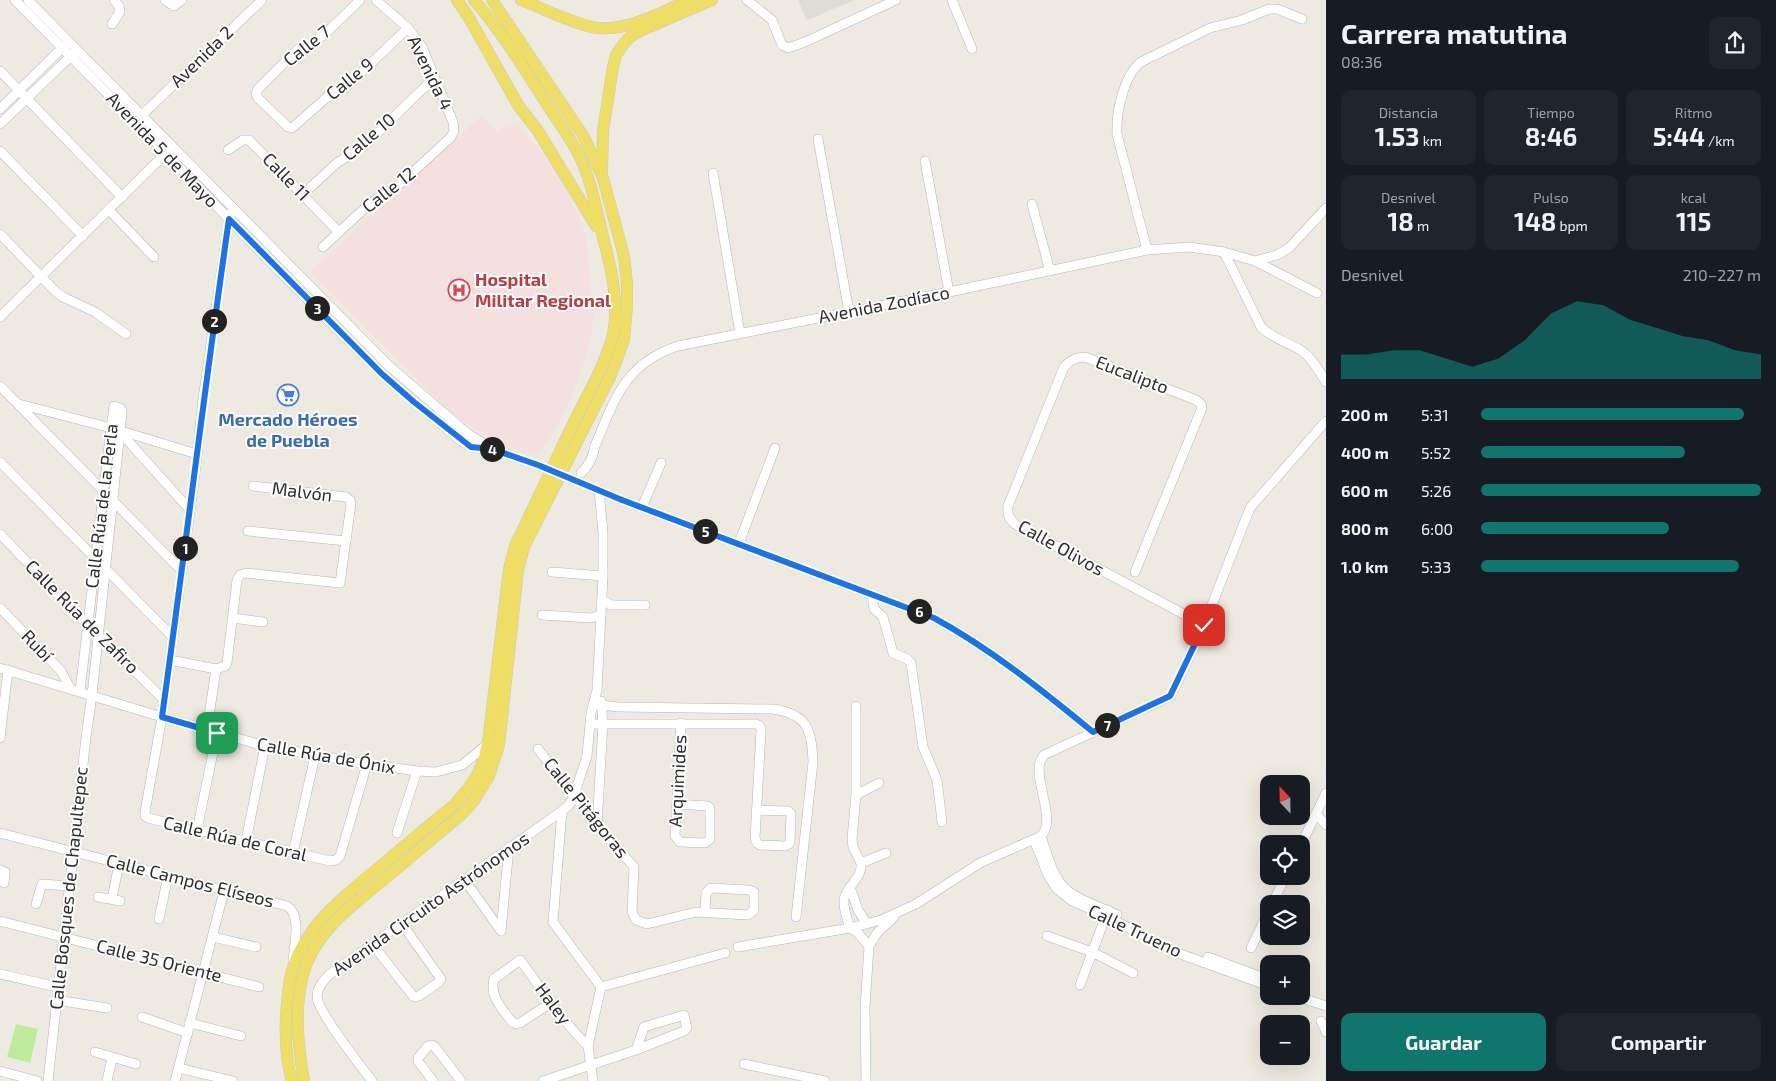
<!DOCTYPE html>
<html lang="es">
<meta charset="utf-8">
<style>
:root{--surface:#171b24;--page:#20242c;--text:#f1f3f6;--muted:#9ea1a6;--accent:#0f766e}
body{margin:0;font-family:"Exo 2",sans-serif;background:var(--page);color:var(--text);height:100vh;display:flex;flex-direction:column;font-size:19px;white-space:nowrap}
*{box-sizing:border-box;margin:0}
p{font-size:16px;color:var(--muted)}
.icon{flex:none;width:28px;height:28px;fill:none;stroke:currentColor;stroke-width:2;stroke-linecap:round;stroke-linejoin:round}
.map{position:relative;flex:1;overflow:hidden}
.details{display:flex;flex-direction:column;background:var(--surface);width:450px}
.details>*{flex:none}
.needle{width:32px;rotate:338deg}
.controls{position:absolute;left:1260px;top:775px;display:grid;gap:10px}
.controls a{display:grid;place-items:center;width:50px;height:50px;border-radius:10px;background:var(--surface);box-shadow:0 5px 20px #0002;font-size:25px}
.pin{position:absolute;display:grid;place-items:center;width:42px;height:42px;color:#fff;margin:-21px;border-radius:10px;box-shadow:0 2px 8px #0006}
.km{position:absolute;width:25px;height:25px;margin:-12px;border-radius:50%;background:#222;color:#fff;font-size:14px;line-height:25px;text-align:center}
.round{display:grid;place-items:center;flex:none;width:52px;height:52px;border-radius:10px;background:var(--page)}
.summary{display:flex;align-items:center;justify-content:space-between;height:85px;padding:0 15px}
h1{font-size:28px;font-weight:700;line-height:38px}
.metrics{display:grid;grid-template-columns:repeat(3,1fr);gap:8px;height:85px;padding:5px 15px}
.metrics div{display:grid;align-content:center;border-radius:10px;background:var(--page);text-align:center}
.metrics b{font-size:25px;font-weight:700}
.metrics small{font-size:14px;font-weight:400}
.metrics p{font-size:14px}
.chart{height:140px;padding:10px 15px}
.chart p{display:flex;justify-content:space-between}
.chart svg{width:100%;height:90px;margin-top:5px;fill:var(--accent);opacity:.7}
.primary-button{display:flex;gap:10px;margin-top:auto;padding:10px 15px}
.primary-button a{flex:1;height:58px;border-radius:10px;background:var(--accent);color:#fff;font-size:20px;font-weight:700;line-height:58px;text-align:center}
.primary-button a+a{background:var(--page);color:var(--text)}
ul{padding:0 15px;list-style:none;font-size:16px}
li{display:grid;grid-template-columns:80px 60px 1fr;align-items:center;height:38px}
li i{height:12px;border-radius:6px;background:var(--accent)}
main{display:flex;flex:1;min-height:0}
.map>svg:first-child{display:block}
.medical{fill:#f4e0df}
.pitch{fill:#bfea9b}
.plaza{fill:#dedcd7}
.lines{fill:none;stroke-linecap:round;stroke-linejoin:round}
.minor-casing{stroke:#b4b5c0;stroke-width:10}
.major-casing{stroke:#c8c8c8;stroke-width:12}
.minor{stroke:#fff;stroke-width:9}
.major{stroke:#eede66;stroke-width:11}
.major-bridge-casing{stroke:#c8c8c8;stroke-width:12;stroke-linecap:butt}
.major-bridge{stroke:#eede66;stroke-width:11}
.route-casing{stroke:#fff;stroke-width:10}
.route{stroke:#1a73e8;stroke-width:6}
.labels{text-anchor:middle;stroke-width:4;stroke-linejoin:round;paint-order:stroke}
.street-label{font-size:18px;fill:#2d2d2d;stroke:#fff}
.health-label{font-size:18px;font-weight:bold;fill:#be3a42;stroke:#fff;text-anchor:start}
.shop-label{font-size:18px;font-weight:bold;fill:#366cbe;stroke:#fff}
</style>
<main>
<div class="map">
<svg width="1326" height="1081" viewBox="0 0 1326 1081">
<rect width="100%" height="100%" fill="#eeeae1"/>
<polygon class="medical" points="481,116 497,132 508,124 517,124 556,170 582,223 587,244 593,318 592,331 583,365 571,398 550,439 537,457 491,440 451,413 310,272"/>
<polygon class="pitch" points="16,1024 38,1029 30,1063 7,1057"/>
<polygon class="plaza" points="798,0 855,0 807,20"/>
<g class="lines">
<g class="minor-casing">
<g id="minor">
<polyline points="15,0 166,153 265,257 382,374 461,441 471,447 492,449"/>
<path d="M 28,0 L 389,366 L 467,433 L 492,449 L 538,465 L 622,500 L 934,618 C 991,649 1043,691 1093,732"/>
<polyline points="165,0 174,6 182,0"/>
<polyline points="360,0 324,35 297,50 258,89 256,94 258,98 288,127 292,128 326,98 346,87 408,28"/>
<polyline points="747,0 772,20 782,45 788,48 805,42 896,0"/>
<polyline points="952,0 972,49"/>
<polyline points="112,24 120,12 119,6 114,0"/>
<polyline points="0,71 122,197"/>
<polyline points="0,109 65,45"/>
<polyline points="142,115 262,0"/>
<polyline points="0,124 74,53"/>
<polyline points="818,139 849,312"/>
<polyline points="228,150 243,140 249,140 339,232"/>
<polyline points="0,151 83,236"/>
<polyline points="925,161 949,292"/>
<polyline points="713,173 740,333"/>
<polyline points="303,194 337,163 367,143 434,78"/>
<polyline points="1032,204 1050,271"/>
<polyline points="233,208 229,219 203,399 195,474 162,717 145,812 145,816 148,818 330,861 336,860 340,856 367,764"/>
<polyline points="109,210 154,257"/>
<polyline points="0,234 56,292 63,297 95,312 126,334"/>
<polyline points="323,247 368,205 401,183 451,137 454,131 453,122 422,47 408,28 376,0"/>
<path d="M 1147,250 L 1117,134 C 1116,112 1124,75 1141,62 L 1210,28 L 1242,20 L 1269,9 L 1277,9 L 1302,19"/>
<path d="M 1224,252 L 1261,327 C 1273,339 1288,342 1302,351 C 1313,359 1319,371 1326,382"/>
<polyline points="1255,261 1317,293"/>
<polyline points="0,317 166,153"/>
<polyline points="0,386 182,571"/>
<polyline points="19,404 111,428 197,454"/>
<polyline points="120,432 190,510"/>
<polyline points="0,462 173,637"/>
<path d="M 581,473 C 589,466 593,457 595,446 C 615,399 624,364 678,346 L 949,292 L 1147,250 L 1189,247 L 1224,252 L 1255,261 L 1277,255 L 1289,248 L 1326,208"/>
<polyline points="642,507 661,463"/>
<polyline points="248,531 346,541"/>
<polyline points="0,534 88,625 164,700"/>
<polyline points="739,543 775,448"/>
<polyline points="552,572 603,576"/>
<path d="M 1135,572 L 1202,408 L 1201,404 L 1196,400 L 1085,357 C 1076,357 1070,360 1064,367 L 1008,506 C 1007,515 1009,518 1015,524 L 1204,625"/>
<polyline points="872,595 874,609 883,617 893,653 907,659 911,663 923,747 937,780 942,822"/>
<polyline points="602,600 611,605 645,605"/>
<polyline points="0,608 61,671 70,688"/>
<polyline points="542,615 591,618 601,615"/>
<polyline points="232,618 263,622"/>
<polyline points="170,660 216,669 225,666 227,663 237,580 240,575 246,573 340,583 351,504 350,500 346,497 253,486"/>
<polyline points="0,668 162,717 265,746 367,764 417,771 436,772 462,765 477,753 487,744"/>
<path d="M 593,704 L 618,707 L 773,709 C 807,714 812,729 813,762 L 796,917"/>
<polyline points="856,706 856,795 852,839 853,847 861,863"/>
<polyline points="591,724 756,724 760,726 761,731 755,838 757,843 760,845 785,846 789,844 790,841 791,814 788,811 757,810"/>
<polyline points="207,730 216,669"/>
<polyline points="0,738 8,670"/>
<polyline points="538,749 597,825 634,867 632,912 636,920 647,924 696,912 748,915 754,910 754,892 749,890 711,888 706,893 705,912"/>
<polyline points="856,795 879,783"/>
<polyline points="677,804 707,806 710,808 710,839 705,843 680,842 675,836 681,723"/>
<polyline points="562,811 553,922 601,987"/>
<polyline points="1316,814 1326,825"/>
<polyline points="597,825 603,723 601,701"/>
<polyline points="197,830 217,733"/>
<path d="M 0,833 L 287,906 C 302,915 294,946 293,961"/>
<polyline points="397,833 417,771"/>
<path d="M 1041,836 C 1047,854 1053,879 1068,891 C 1082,902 1102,907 1117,915"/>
<polyline points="1034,840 1048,875 1056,888 1072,901 1106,916 1161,945 1183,955 1269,986"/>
<polyline points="246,841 265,746"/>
<polyline points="1301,845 1326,793"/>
<polyline points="293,853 315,756"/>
<polyline points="0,870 5,872 4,883"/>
<polyline points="464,879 501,931"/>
<polyline points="850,887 858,910 867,924"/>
<polyline points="98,897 120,901"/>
<polyline points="112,899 119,863"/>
<polyline points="36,904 42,884 69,886"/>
<polyline points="1272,904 1286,876"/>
<polyline points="159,919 168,876"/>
<polyline points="0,921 259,987"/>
<polyline points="501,931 509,847"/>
<polyline points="1047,936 1092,952 1133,973"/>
<polyline points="213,937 256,947"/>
<polyline points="373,945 413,996 415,997 419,996 439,982 441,979 402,924"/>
<path d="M 869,946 L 857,932 L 850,928 C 847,919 843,909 844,899 C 847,886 863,877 861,863 L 886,853"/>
<path d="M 738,947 L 850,928 L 881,920 L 916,904 L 980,863 L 1041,836 C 1057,821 1034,782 1040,762 C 1041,759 1043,757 1044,755 L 1171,696 L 1204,625 L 1250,508 L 1326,421"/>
<polyline points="1251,948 1269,911"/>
<polyline points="1208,957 1269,980"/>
<polyline points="0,974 57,987"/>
<polyline points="1080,985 1108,910"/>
<polyline points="601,987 725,953"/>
<polyline points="1296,996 1326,1006"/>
<polyline points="56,1000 107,1008"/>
<path d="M 552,1002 L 520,1023 L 516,1024 L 512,1022 C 503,1010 489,996 494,979 L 520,960 C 542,989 562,1021 588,1046"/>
<polyline points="142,1017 188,1033"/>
<polyline points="1321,1021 1326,1032"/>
<polyline points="190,1023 241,1036"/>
<polyline points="95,1052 136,1064"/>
<polyline points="744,1064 825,1081"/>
<polyline points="179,1068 233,1081"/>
<polyline points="0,1071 37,1081"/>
<polyline points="48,1081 86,737 92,695 120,432 122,411 120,408 114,406 111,428 80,691"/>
<polyline points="107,1081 112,1058"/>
<polyline points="175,1081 224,891"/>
<path d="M 372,1081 C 360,1065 318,1012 317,997 C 317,987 324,980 330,974 L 562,811 L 570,804 L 574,795 L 587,756 L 591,713 L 597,690 L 603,576 L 603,533 L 599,490"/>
<polyline points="433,1081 418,1061 418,1058 428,1046 432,1045 435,1047 461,1081"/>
<polyline points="543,1081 636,1050 684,1031 687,1028 684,1015 644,1027 636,1050"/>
<polyline points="593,1081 588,1046 601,987"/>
<polyline points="866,1081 865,1007 869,946 877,933 894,917"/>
</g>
</g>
<g class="major-casing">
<g id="major">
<polyline points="457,0 468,16 518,105 538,131 596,226"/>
<path d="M 474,0 C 502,32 525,70 548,106 C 559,123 571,139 580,157 C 592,183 597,213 604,241 C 612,271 620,307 612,338 C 603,370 585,399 571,428"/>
<polyline points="492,0 584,137 603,178 624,256 627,284 627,306 624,340 611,375 582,432"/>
<path d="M 521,0 C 542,8 576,25 597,28 C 629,31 661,12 690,0"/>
<polyline points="602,171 603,131 613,67 616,55 622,46 630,37 640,31 712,0"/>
<path d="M 292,1081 C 286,1061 285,1037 286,1016 C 287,1000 288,983 293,967 C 308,922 347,894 382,865 C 406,845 429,825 453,806 L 468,789 L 477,775 L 484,759 L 488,742 L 509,569 L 515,546"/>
<path d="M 304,1081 C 298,1046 294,1010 303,975 C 314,931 355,904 388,876 C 412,856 436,835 461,815 L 473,802 L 489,776 L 499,745 L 518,570 L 524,547"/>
</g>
</g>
<use href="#minor" class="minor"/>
<use href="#major" class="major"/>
<g class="major-bridge-casing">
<g id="major-bridge">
<polyline points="515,546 571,428"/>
<polyline points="524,547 582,432"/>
</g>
</g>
<use href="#major-bridge" class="major-bridge"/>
</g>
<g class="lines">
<g class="route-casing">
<path id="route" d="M 217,733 L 162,717 C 185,551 205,385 229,219 L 382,374 L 414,402 L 471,447 L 492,449 L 538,465 L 622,500 L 934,618 C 991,649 1043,691 1093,732 L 1170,696 L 1204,625"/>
</g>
<use href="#route" class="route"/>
</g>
<defs>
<g id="hospital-ring" transform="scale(1.125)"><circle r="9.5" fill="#fff" stroke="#e0444e" stroke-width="1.5"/><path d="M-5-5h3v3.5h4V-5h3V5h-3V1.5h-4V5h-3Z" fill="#e0444e"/></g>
<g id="supermarket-ring" transform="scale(1.125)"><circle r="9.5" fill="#fff" stroke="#3f7fe0" stroke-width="1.5"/><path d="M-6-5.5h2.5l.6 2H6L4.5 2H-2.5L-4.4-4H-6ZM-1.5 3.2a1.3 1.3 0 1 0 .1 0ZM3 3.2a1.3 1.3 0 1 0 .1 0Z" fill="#3f7fe0"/></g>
</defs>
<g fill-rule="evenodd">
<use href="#hospital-ring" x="459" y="290"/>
<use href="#supermarket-ring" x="288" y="395"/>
</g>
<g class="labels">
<g class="street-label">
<text transform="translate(307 46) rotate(-38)" y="6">Calle 7</text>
<text transform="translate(202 57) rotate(-44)" y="6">Avenida 2</text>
<text transform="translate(430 73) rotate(64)" y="6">Avenida 4</text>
<text transform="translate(350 79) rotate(-39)" y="6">Calle 9</text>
<text transform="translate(369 137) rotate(-40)" y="6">Calle 10</text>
<text transform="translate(162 150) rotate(46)" y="6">Avenida 5 de Mayo</text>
<text transform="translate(286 177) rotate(46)" y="6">Calle 11</text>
<text transform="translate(389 190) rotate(-38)" y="6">Calle 12</text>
<text transform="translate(884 305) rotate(-11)" y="6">Avenida Zodíaco</text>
<text transform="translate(1132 375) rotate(21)" y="6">Eucalipto</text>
<text transform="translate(302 492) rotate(7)" y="6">Malvón</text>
<text transform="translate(102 506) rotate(-83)" y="6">Calle Rúa de la Perla</text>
<text transform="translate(1061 548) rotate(29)" y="6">Calle Olivos</text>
<text transform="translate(82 617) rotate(45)" y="6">Calle Rúa de Zafiro</text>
<text transform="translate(37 646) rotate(46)" y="6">Rubí</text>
<text transform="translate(326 756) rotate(10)" y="6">Calle Rúa de Ónix</text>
<text transform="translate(678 781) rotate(-87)" y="6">Arquimides</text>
<text transform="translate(586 808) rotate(51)" y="6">Calle Pitágoras</text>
<text transform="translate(235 839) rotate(13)" y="6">Calle Rúa de Coral</text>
<text transform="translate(190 881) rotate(14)" y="6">Calle Campos Elíseos</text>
<text transform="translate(69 888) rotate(-84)" y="6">Calle Bosques de Chapultepec</text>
<text transform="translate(431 904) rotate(-35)" y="6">Avenida Circuito Astrónomos</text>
<text transform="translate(1135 931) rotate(25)" y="6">Calle Trueno</text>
<text transform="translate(159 961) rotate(14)" y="6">Calle 35 Oriente</text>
<text transform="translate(553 1004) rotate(53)" y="6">Haley</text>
</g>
<g class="health-label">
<text x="475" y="286">Hospital<tspan x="475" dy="21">Militar Regional</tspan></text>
</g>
<g class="shop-label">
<text x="288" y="426">Mercado Héroes<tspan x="288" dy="21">de Puebla</tspan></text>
</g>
</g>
</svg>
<div class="controls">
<a><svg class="needle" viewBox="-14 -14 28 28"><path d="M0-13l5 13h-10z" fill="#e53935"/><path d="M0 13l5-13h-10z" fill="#9ea1a6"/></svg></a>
<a><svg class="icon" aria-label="locate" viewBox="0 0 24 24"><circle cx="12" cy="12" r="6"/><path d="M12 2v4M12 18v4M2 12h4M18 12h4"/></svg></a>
<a><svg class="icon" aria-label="layers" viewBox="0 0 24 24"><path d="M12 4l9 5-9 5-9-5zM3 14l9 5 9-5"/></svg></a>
<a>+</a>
<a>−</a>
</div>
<div class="pin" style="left:217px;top:733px;background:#1e9e55"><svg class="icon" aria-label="arrive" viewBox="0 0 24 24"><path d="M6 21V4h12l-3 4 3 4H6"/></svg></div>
<div class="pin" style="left:1204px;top:625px;background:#d93025"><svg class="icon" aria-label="check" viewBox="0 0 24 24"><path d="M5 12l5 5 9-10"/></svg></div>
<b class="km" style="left:185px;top:548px">1</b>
<b class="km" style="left:214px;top:321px">2</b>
<b class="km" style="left:317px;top:308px">3</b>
<b class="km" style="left:492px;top:449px">4</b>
<b class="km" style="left:705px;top:531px">5</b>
<b class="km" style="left:919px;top:611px">6</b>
<b class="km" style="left:1107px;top:725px">7</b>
</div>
<section class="details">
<div class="summary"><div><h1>Carrera matutina</h1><p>08:36</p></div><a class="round"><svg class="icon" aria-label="share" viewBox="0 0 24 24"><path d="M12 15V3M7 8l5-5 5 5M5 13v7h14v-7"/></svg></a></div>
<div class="metrics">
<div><p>Distancia</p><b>1.53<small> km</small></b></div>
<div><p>Tiempo</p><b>8:46</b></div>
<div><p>Ritmo</p><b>5:44<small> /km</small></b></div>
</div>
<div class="metrics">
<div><p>Desnivel</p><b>18<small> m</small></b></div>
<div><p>Pulso</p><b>148<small> bpm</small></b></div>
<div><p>kcal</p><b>115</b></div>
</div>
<div class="chart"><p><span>Desnivel</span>210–227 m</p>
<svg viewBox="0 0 160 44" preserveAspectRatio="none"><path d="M0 44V32L10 32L20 30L30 30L40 34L50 38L60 34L70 25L80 12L90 6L100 8L110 15L120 19L130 23L140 25L150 30L160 32V44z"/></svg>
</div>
<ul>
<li><b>200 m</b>5:31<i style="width:94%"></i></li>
<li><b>400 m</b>5:52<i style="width:73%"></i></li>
<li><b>600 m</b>5:26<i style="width:100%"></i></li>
<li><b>800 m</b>6:00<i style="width:67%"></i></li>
<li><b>1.0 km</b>5:33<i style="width:92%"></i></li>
</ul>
<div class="primary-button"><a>Guardar</a><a>Compartir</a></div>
</section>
</main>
